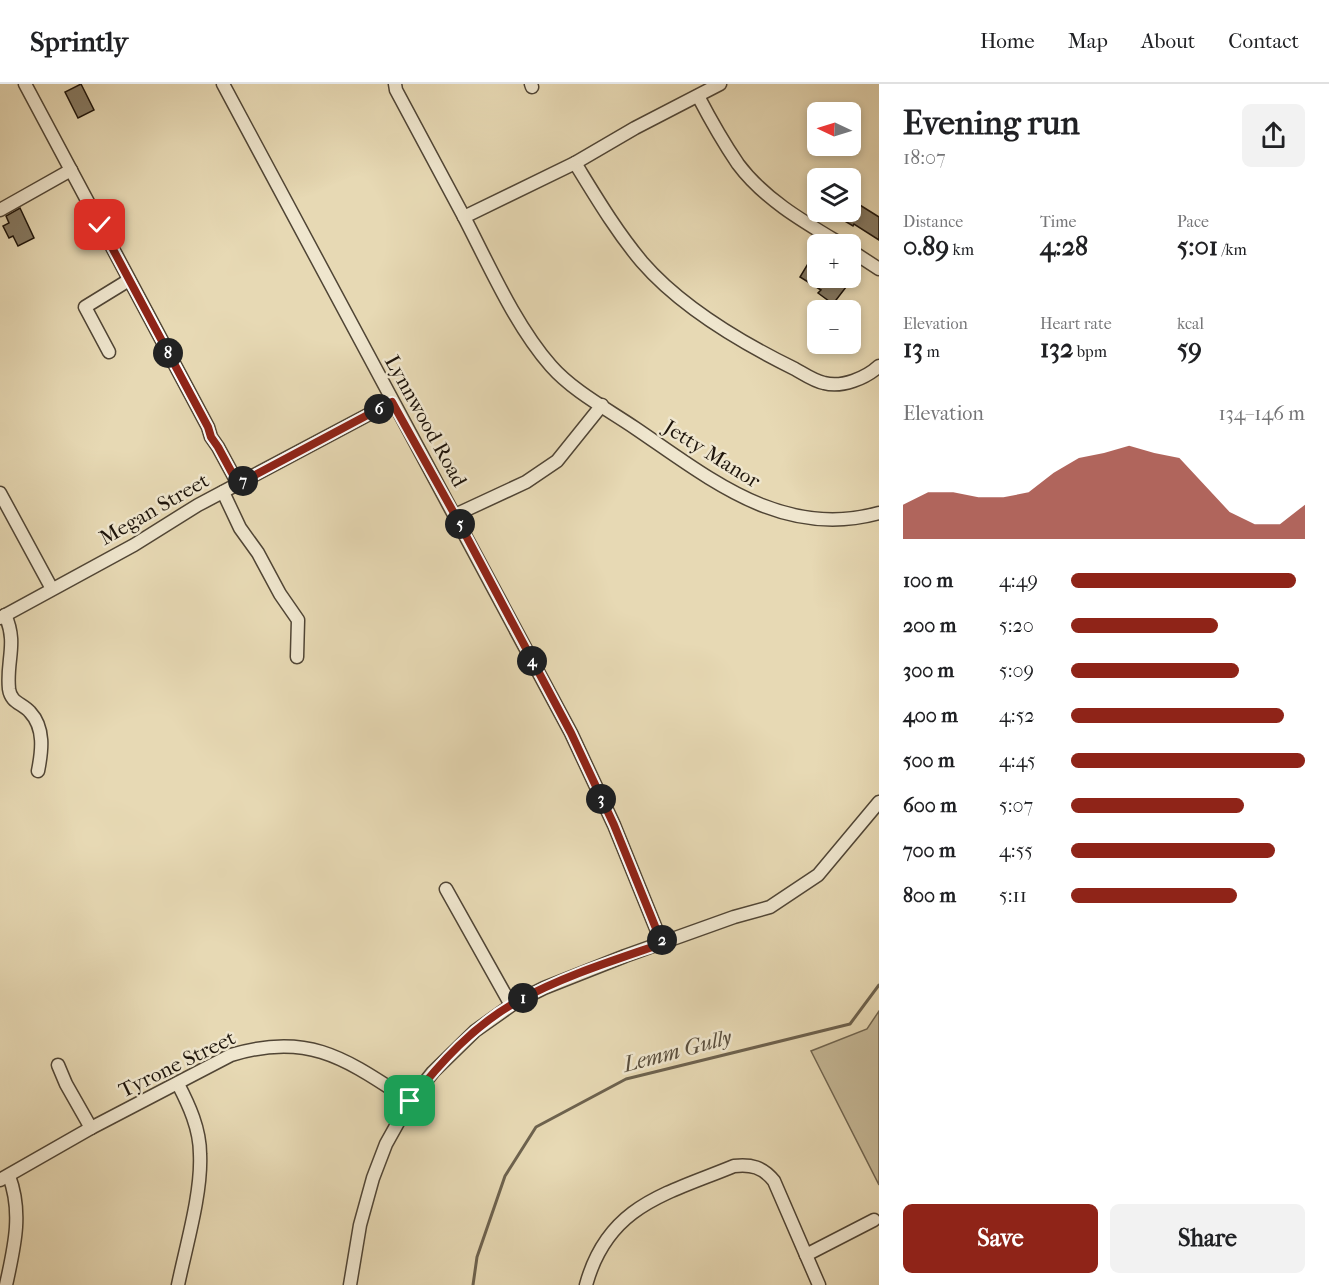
<!DOCTYPE html>
<meta charset="utf-8">
<style>
:root{--surface:#fff;--page:#f2f2f2;--text:#202124;--muted:#757577;--line:#e0e0e0;--accent:#8f2418}
body{margin:0;font-family:"IM FELL French Canon",serif;background:var(--page);color:var(--text);height:100vh;display:flex;flex-direction:column;font-size:22px;white-space:nowrap}
*{box-sizing:border-box;margin:0}
p{font-size:20px;color:var(--muted)}
.icon{flex:none;width:33px;height:33px;fill:none;stroke:currentColor;stroke-width:2;stroke-linecap:round;stroke-linejoin:round}
.map{position:relative;flex:1;overflow:hidden}
.sheet{display:flex;flex-direction:column;background:var(--surface);width:450px}
.sheet>*{flex:none}
.needle{width:39px;rotate:274deg}
.controls{position:absolute;left:807px;top:18px;display:grid;gap:12px}
.controls a{display:grid;place-items:center;width:54px;height:54px;border-radius:9px;background:var(--surface);box-shadow:0 3px 9px #0003;font-size:30px}
.pin{position:absolute;display:grid;place-items:center;width:51px;height:51px;color:#fff;margin:-26px;border-radius:12px;box-shadow:0 3px 9px #0006}
.km{position:absolute;width:30px;height:30px;margin:-15px;border-radius:50%;background:#222;color:#fff;font-size:16px;line-height:30px;text-align:center}
.round{display:grid;place-items:center;flex:none;width:63px;height:63px;border-radius:9px;background:var(--page)}
.headline{display:flex;align-items:center;justify-content:space-between;height:102px;padding:0 24px}
h1{font-size:33px;font-weight:700;line-height:45px}
.figures{display:grid;grid-template-columns:repeat(3,1fr);gap:9px;height:102px;padding:6px 24px}
.figures div{display:grid;align-content:center}
.figures b{font-size:26px;font-weight:700}
.figures small{font-size:16px;font-weight:400}
.figures p{font-size:16px}
.chart{height:168px;padding:12px 24px}
.chart p{display:flex;justify-content:space-between}
.chart svg{width:100%;height:108px;margin-top:6px;fill:var(--accent);opacity:.7}
.action{display:flex;gap:12px;margin-top:auto;padding:12px 24px}
.action a{flex:1;height:69px;border-radius:9px;background:var(--accent);color:#fff;font-size:24px;font-weight:700;line-height:69px;text-align:center}
.action a+a{background:var(--page);color:var(--text)}
ul{padding:0 24px;list-style:none;font-size:20px}
li{display:grid;grid-template-columns:96px 72px 1fr;align-items:center;height:45px}
li i{height:15px;border-radius:8px;background:var(--accent)}
header{display:flex;align-items:center;gap:36px;box-sizing:border-box;height:84px;padding:0 30px;background:var(--surface);border-bottom:2px solid var(--line)}
header strong{font-size:28px}
nav{display:flex;gap:33px;margin-inline-start:auto;font-size:21px}
main{display:flex;flex:1;min-height:0}
.map>svg:first-child{display:block}
.green{fill:#c5b897;stroke:#716651;stroke-width:1.5}
.lines{fill:none;stroke-linecap:round;stroke-linejoin:round}
.stream{stroke:#6d624e;stroke-width:3}
.building{fill:#867a63;stroke:#1d140b;stroke-width:1.5}
.minor-casing{stroke:#504535;stroke-width:15}
.minor{stroke:#efe6ce;stroke-width:12}
.route-casing{stroke:#fff;stroke-width:12}
.route{stroke:#8f2418;stroke-width:8}
.labels{text-anchor:middle;stroke-width:5;stroke-linejoin:round;paint-order:stroke}
.street-label{font-size:21px;fill:#1d140b;stroke:#efe6ce}
.water-label{font-size:22px;font-style:italic;fill:#594e3d;stroke:#efe6ce}
</style>
<header>
<strong>Sprintly</strong>
<nav><a>Home</a><a>Map</a><a>About</a><a>Contact</a></nav>
</header>
<main>
<div class="map">
<svg width="879" height="1201" viewBox="0 0 879 1201">
<rect width="100%" height="100%" fill="#e7d9b4"/>
<filter id="stains"><feTurbulence type="fractalNoise" baseFrequency=".00333" numOctaves="4"/><feColorMatrix values="0 0 0 0 .2 0 0 0 0 .09 0 0 0 0 .02 0 0 0 .5 -.17"/></filter>
<radialGradient id="worn" r=".72"><stop offset=".6" stop-color="#630" stop-opacity="0"/><stop offset="1" stop-color="#630" stop-opacity=".3"/></radialGradient>
<polygon class="green" points="879,927 879,1101 811,967 867,945"/>
<g class="lines">
<polyline class="stream" points="473,1201 477,1173 505,1092 536,1043 626,995 850,940 879,901"/>
</g>
<g class="building">
<polygon points="81,0 94,26 78,34 65,8"/>
<polygon points="855,118 879,133 879,156 854,140 853,142 843,136"/>
<polygon points="20,124 34,154 18,162 13,152 9,154 3,142 9,139 6,132"/>
<polygon points="812,173 818,177 818,194 853,194 833,220 818,209 821,206 800,193"/>
</g>
<g class="lines">
<g class="minor-casing">
<g id="minor">
<polyline points="25,0 208,343 211,353 218,363 238,400"/>
<polyline points="223,0 571,649 614,741 657,847 664,859"/>
<polyline points="395,0 396,6 464,133"/>
<polyline points="531,0 532,3"/>
<path d="M 720,0 L 635,44 L 575,79 L 464,133 C 489,181 515,241 551,282 C 573,307 607,325 635,344 C 709,394 782,456 879,429"/>
<path d="M 698,12 C 710,35 723,58 738,80 C 764,115 804,138 841,160"/>
<path d="M 575,79 C 596,113 616,147 642,178 C 681,223 742,259 795,285 C 804,290 814,297 824,299 C 842,304 866,294 879,282"/>
<polyline points="0,126 71,86"/>
<polyline points="850,166 879,185"/>
<polyline points="109,268 85,223 129,196"/>
<polyline points="223,408 240,444 258,469 280,510 298,536 297,573"/>
<polyline points="0,409 52,505"/>
<polyline points="455,431 526,398 557,377 602,321"/>
<path d="M 5,531 C 18,559 6,577 9,605 C 11,619 22,619 30,628 C 45,644 42,667 38,687"/>
<polyline points="0,534 134,461 198,421 392,318"/>
<polyline points="446,805 511,921"/>
<polyline points="58,981 66,1000 91,1044"/>
<path d="M 0,1096 L 91,1044 L 231,971 C 310,947 347,976 410,1017"/>
<polyline points="806,1171 874,1136"/>
<path d="M 6,1201 C 14,1164 23,1129 9,1092"/>
<path d="M 178,1201 C 186,1162 202,1109 200,1070 C 200,1045 189,1021 178,1000"/>
<polyline points="350,1201 360,1141 373,1094 386,1060 410,1017 433,988 475,947 516,918 544,904 625,872 734,833 770,823 818,791 879,718"/>
<path d="M 586,1201 C 608,1121 666,1110 734,1082 C 751,1080 763,1083 774,1097 L 819,1201"/>
</g>
</g>
<use href="#minor" class="minor"/>
</g>
<g class="lines">
<g class="route-casing">
<path id="route" d="M 100,141 L 208,343 L 211,353 L 218,363 L 238,400 L 392,318 L 455,431 L 571,649 L 614,741 L 657,847 L 664,859 C 615,876 563,892 518,917 C 474,941 440,979 410,1017"/>
</g>
<use href="#route" class="route"/>
</g>
<g class="labels">
<g class="street-label">
<text transform="translate(426 337) rotate(61)" y="7">Lynnwood Road</text>
<text transform="translate(712 370) rotate(32)" y="7">Jetty Manor</text>
<text transform="translate(154 425) rotate(-30)" y="7">Megan Street</text>
<text transform="translate(177 980) rotate(-26)" y="7">Tyrone Street</text>
</g>
<g class="water-label">
<text transform="translate(677 966) rotate(-15)" y="8">Lemm Gully</text>
</g>
</g>
<rect width="100%" height="100%" filter="url(#stains)"/>
<rect width="100%" height="100%" fill="url(#worn)"/>
</svg>
<div class="controls">
<a><svg class="needle" viewBox="-14 -14 28 28"><path d="M0-13l5 13h-10z" fill="#e53935"/><path d="M0 13l5-13h-10z" fill="#757577"/></svg></a>
<a><svg class="icon" aria-label="layers" viewBox="0 0 24 24"><path d="M12 4l9 5-9 5-9-5zM3 14l9 5 9-5"/></svg></a>
<a>+</a>
<a>−</a>
</div>
<div class="pin" style="left:410px;top:1017px;background:#1e9e55"><svg class="icon" aria-label="arrive" viewBox="0 0 24 24"><path d="M6 21V4h12l-3 4 3 4H6"/></svg></div>
<div class="pin" style="left:100px;top:141px;background:#d93025"><svg class="icon" aria-label="check" viewBox="0 0 24 24"><path d="M5 12l5 5 9-10"/></svg></div>
<b class="km" style="left:523px;top:914px">1</b>
<b class="km" style="left:662px;top:856px">2</b>
<b class="km" style="left:601px;top:715px">3</b>
<b class="km" style="left:532px;top:577px">4</b>
<b class="km" style="left:460px;top:440px">5</b>
<b class="km" style="left:379px;top:325px">6</b>
<b class="km" style="left:243px;top:397px">7</b>
<b class="km" style="left:168px;top:269px">8</b>
</div>
<section class="sheet">
<div class="headline"><div><h1>Evening run</h1><p>18:07</p></div><a class="round"><svg class="icon" aria-label="share" viewBox="0 0 24 24"><path d="M12 15V3M7 8l5-5 5 5M5 13v7h14v-7"/></svg></a></div>
<div class="figures">
<div><p>Distance</p><b>0.89<small> km</small></b></div>
<div><p>Time</p><b>4:28</b></div>
<div><p>Pace</p><b>5:01<small> /km</small></b></div>
</div>
<div class="figures">
<div><p>Elevation</p><b>13<small> m</small></b></div>
<div><p>Heart rate</p><b>132<small> bpm</small></b></div>
<div><p>kcal</p><b>59</b></div>
</div>
<div class="chart"><p><span>Elevation</span>134–146 m</p>
<svg viewBox="0 0 160 44" preserveAspectRatio="none"><path d="M0 44V30L10 25L20 25L30 27L40 27L50 25L60 17L70 11L80 9L90 6L100 9L110 11L120 22L130 33L140 38L150 38L160 30V44z"/></svg>
</div>
<ul>
<li><b>100 m</b>4:49<i style="width:96%"></i></li>
<li><b>200 m</b>5:20<i style="width:63%"></i></li>
<li><b>300 m</b>5:09<i style="width:72%"></i></li>
<li><b>400 m</b>4:52<i style="width:91%"></i></li>
<li><b>500 m</b>4:45<i style="width:100%"></i></li>
<li><b>600 m</b>5:07<i style="width:74%"></i></li>
<li><b>700 m</b>4:55<i style="width:87%"></i></li>
<li><b>800 m</b>5:11<i style="width:71%"></i></li>
</ul>
<div class="action"><a>Save</a><a>Share</a></div>
</section>
</main>
